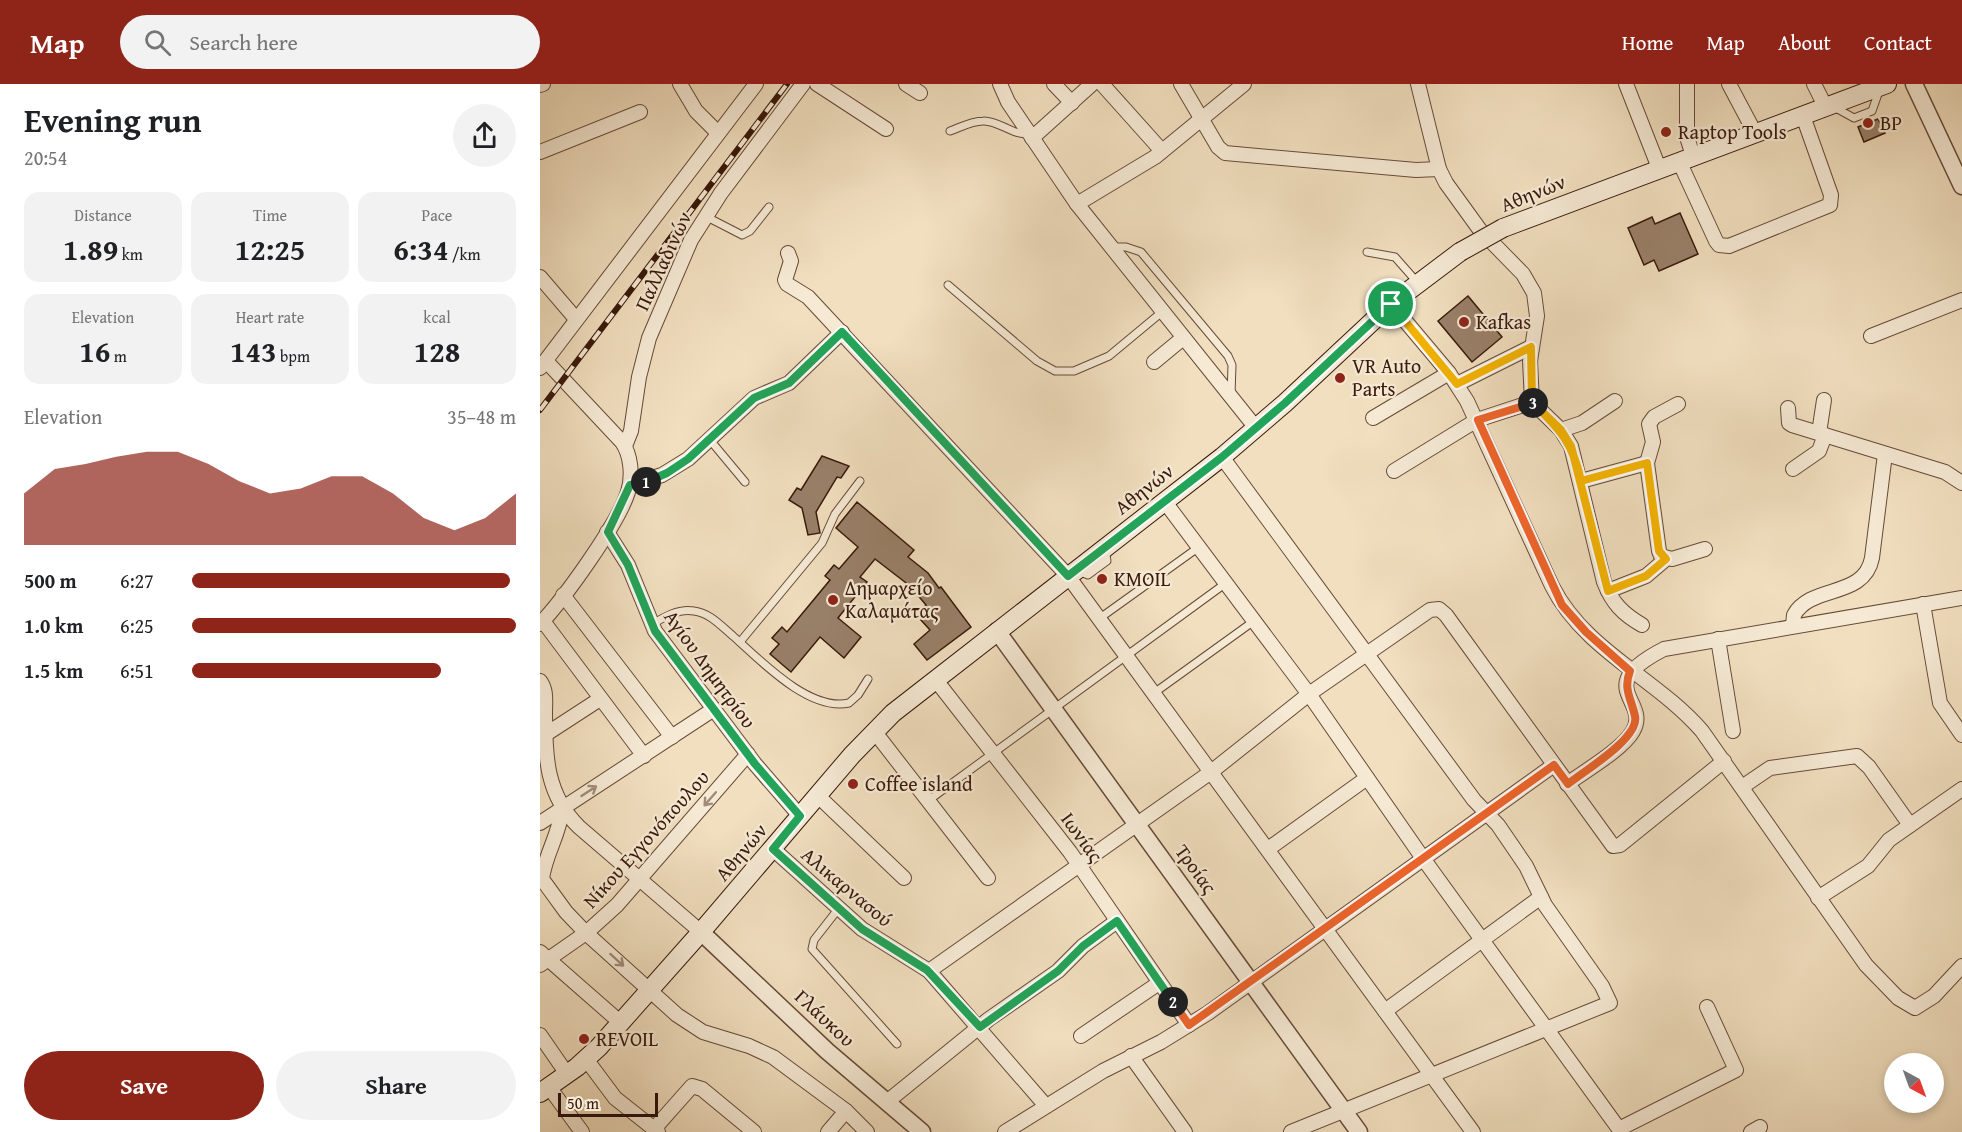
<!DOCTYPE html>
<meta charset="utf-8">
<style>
:root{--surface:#fff;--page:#f2f2f2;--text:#202124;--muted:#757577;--accent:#8f2418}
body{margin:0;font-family:"Gentium Book Plus",serif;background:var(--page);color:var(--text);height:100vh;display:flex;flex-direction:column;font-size:22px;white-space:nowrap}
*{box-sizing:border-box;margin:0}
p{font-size:20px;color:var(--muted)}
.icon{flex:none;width:33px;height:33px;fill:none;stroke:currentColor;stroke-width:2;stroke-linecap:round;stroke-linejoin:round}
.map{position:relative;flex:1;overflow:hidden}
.panel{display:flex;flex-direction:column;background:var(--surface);width:540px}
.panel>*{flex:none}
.needle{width:39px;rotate:139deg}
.fabs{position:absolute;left:1344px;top:969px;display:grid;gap:12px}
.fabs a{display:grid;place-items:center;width:60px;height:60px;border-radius:50%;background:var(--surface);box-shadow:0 3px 9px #0003;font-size:30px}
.scale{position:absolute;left:18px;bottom:15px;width:100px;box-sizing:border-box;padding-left:6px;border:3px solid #39190b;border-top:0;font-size:16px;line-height:21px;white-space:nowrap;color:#39190b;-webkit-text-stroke:4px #f6ead5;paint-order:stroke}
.pin{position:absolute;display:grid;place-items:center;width:51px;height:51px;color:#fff;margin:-26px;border:3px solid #fff;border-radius:50%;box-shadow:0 2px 6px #0007}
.km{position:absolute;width:30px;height:30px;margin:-15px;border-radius:50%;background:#222;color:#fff;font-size:16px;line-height:30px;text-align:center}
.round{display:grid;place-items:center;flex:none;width:63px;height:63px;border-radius:32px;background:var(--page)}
.overview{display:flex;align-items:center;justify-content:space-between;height:102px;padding:0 24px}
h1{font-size:33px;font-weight:700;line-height:45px}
.figures{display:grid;grid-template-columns:repeat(3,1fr);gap:9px;height:102px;padding:6px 24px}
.figures div{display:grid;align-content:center;border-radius:15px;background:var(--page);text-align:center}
.figures b{font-size:30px;font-weight:700}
.figures small{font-size:16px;font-weight:400}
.figures p{font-size:16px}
.chart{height:168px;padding:12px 24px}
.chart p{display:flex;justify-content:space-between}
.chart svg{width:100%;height:108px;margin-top:6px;fill:var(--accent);opacity:.7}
.action{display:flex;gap:12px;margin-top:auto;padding:12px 24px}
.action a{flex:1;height:69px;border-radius:36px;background:var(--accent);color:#fff;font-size:24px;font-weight:700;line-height:69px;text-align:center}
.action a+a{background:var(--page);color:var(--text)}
ul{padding:0 24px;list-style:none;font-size:20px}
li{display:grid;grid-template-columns:96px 72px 1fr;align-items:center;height:45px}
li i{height:15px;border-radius:8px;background:var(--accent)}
header{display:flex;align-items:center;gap:36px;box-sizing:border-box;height:84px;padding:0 30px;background:var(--accent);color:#fff}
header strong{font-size:28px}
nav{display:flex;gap:33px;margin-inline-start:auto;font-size:21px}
.search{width:420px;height:54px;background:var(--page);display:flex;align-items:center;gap:15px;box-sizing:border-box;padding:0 21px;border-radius:33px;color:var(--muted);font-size:22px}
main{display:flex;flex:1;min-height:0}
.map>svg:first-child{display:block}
.building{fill:#998069;stroke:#39190b;stroke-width:1.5}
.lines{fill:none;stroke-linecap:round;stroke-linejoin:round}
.service-casing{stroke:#674a38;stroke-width:9}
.minor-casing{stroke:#674a38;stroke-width:16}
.tertiary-casing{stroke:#674a38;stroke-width:19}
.secondary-casing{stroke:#39190b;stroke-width:20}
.service{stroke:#f6ead5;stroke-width:7}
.minor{stroke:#f6ead5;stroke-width:14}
.tertiary{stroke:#f6ead5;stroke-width:16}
.secondary{stroke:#f6ead5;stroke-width:18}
.rail-casing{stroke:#39190b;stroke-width:6}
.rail{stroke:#f6ead5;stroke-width:4;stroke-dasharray:11;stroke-linecap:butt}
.secondary-bridge-casing{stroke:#39190b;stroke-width:20;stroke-linecap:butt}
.secondary-bridge{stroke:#f6ead5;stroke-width:18}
.oneway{stroke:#a18c7a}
.split-1-casing{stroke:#fff;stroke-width:12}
.split-2-casing{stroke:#fff;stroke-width:12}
.split-3-casing{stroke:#fff;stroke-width:12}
.split-4-casing{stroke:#fff;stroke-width:12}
.split-1{stroke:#22a559;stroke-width:8}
.split-2{stroke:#22a559;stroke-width:8}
.split-3{stroke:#f0652b;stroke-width:8}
.split-4{stroke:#f5b400;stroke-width:8}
.poi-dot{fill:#8f2418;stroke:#f6ead5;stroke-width:2}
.labels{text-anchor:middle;stroke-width:4.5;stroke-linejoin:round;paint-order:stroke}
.poi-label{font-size:20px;fill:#39190b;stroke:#f6ead5;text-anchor:start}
.street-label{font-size:20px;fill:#39190b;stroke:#f6ead5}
</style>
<header>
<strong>Map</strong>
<div class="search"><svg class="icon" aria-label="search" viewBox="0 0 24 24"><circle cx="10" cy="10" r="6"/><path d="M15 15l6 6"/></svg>Search here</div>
<nav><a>Home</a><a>Map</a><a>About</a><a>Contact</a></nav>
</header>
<main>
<section class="panel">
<div class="overview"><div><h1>Evening run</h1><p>20:54</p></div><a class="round"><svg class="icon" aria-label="share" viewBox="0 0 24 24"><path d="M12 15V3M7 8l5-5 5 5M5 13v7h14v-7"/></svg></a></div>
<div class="figures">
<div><p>Distance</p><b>1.89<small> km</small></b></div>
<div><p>Time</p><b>12:25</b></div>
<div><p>Pace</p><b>6:34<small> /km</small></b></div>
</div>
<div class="figures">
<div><p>Elevation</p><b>16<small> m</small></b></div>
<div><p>Heart rate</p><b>143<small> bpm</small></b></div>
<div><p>kcal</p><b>128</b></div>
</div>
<div class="chart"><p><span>Elevation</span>35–48 m</p>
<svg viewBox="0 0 160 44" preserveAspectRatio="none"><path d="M0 44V23L10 13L20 11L30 8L40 6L50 6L60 11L70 18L80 23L90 21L100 16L110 16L120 23L130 33L140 38L150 33L160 23V44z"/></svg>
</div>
<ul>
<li><b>500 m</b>6:27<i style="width:98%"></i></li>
<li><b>1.0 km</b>6:25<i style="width:100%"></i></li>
<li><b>1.5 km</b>6:51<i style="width:77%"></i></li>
</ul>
<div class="action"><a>Save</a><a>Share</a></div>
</section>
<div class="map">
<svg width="1422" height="1048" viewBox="0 0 1422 1048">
<rect width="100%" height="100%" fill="#f1dfbf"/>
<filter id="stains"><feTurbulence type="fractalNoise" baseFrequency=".00333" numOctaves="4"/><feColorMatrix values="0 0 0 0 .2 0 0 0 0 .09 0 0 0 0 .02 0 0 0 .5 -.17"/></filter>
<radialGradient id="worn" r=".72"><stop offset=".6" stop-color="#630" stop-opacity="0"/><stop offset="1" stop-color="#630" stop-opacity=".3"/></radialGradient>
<g class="building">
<polygon points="1338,35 1345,49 1324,58 1318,43"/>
<polygon points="1140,129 1158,170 1119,187 1114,176 1104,181 1088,144 1112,133 1115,140"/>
<polygon points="928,212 962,253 932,278 898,237"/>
<polygon points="282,372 309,382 301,394 297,393 276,428 280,449 268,451 262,424 249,416 257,404 261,406"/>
<polygon points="317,418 374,466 368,473 388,489 399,504 401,503 431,543 387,576 374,560 390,546 381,536 388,530 383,524 386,521 370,502 335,475 320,493 327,498 298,534 321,553 304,574 280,553 251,588 230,570 239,560 232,554 242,543 247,548 290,496 285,492 294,481 299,485 318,463 296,444"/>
</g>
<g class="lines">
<g class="service-casing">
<g id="service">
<polyline points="1294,23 1314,34 1332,27 1339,7"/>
<path d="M 410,47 C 421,43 432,37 443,37 C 459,36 474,53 489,49"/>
<polyline points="165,132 202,151 210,147 229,123"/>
<polyline points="572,163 586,163 601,168 688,272 692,281 691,311"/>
<polyline points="827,168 855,173 877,198"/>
<polyline points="408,201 497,277 515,287 534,287 569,272 622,228"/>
<polyline points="170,356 205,398"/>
<polyline points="538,487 548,491 567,477 565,466"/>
<polyline points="560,534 659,463"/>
<path d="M 111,541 C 124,533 139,524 154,527 C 170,529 181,542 193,552 C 220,576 269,628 309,619 L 318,611 L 328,595"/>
<polyline points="200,558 282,459 295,430 320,397"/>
<polyline points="614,609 714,537"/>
<polyline points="389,716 686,499"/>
<polyline points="299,824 274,856 272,865 357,960"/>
</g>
</g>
<g class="minor-casing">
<g id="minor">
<polyline points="140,0 156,27 177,48"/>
<polyline points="277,0 346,45"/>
<polyline points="366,0 380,9"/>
<polyline points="460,0 468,18 537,120 716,344"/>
<polyline points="514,0 532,19"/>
<polyline points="562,0 622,67"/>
<polyline points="641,0 678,63 685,69 876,86 899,85"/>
<path d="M 878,0 L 899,85 L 906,99 L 940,146 L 983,190 L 994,209 L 997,232 L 990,277 L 992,318 L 1021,346 L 1031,362 L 1064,498 C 1072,519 1083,530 1102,541"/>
<polyline points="1086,0 1119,84"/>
<polyline points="1147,0 1147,53 1153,72"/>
<polyline points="1189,0 1215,49"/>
<polyline points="1274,0 1286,24"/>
<polyline points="0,1 3,0"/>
<polyline points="492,54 552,0"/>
<polyline points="0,68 100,28"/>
<polyline points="1139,77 1176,157 1179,161 1189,162 1290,121 1291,111 1263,32"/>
<polyline points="537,120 615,73 704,0"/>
<polyline points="248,169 251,177 245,196 247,200 268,213 528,492 933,1048"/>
<polyline points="0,193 36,235"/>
<path d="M 851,220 L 909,289 L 927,317 L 1012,502 C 1045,567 1116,594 1162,647 L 1326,881 L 1358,914 L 1375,924 L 1394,912 L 1422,882"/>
<polyline points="1331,252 1422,216"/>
<polyline points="614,278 643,254"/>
<polyline points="0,284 216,0"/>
<polyline points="917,300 991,263"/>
<polyline points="1138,320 1114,333 1109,340 1113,358 1107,379 1119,467 1121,472 1132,475 1165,465"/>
<polyline points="1248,324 1249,339 1252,341 1405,388 1422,399"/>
<polyline points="833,334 909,289"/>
<polyline points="1021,346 1042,339 1075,317"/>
<polyline points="1279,349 1284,316"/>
<polyline points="85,362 91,347 99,293 109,254 151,156 181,109 263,0"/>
<polyline points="682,373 934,716 958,741 986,782 1005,821 1062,902 1070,919 751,1048"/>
<polyline points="1253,385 1279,367 1285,351"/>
<polyline points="854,387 937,336 992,318"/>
<polyline points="1041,397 1107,379"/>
<polyline points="90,401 122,391 148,375 214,314 249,299 302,248"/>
<polyline points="625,418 771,613 882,773 1079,1045 1196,986 1167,923"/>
<polyline points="67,448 88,481 115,547 215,680 260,732"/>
<polyline points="1068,507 1106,492 1126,475"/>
<polyline points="23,511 132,653"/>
<polyline points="1383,520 1400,619 1422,651"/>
<polyline points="3,537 104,672"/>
<path d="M 0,540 C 24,515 78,440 88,408 C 93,392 91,371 82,358 L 6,277"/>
<path d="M 1253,541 L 1254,531 C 1271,500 1324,515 1332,474 L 1345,370"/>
<polyline points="1178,555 1193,647"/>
<polyline points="395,595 530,768 649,941"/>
<path d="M 0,597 C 7,606 5,618 5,629 C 5,672 6,711 39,743 L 161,848"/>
<polyline points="334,647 448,794"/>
<polyline points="0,654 60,615"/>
<path d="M 1027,700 C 1045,687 1083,665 1093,647 C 1111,616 1050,603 1124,565 L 1422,514"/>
<polyline points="1202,703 1230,684 1317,672 1329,683 1370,741"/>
<polyline points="277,711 364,794"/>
<path d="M 22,725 C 20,750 5,770 2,795 L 26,828 L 46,849 L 137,931 L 163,948 L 209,962 L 233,973 L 306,1027 L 327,1048"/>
<polyline points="0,739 174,625"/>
<polyline points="233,765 322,845 389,887 506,1022"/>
<polyline points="728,765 827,694"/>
<polyline points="1278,814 1328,782 1349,756 1422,705"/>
<polyline points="0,868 81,939"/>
<polyline points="0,881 46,849 77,821 208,670"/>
<polyline points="389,887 671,688 769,610 890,526 899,525 906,531 1073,762 1080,761 1184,677"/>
<polyline points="845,927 1001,813"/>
<polyline points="0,951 27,990"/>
<polyline points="541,952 619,899"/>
<polyline points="591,972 645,1048"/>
<polyline points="46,975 75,1014 118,1048"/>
<polyline points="9,1003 42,1048"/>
<polyline points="348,1017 449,935 518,887 543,862 577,837"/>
<polyline points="114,1045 152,1002 162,1005 214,1048"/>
<polyline points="288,1048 306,1027"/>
<polyline points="465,1048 563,987 621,958 668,929 1014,681"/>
<polyline points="1211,1048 1220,1043"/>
</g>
</g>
<g class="tertiary-casing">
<g id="tertiary">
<polyline points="1374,0 1422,102"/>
<polyline points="457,547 819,1048"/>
<polyline points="161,848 287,967 382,1048"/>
</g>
</g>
<g class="secondary-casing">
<g id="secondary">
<polyline points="963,144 1347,0"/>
<polyline points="0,1009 37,983 59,963 161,848 312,671 353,629 682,373 745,319 851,220 920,168"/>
</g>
</g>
<use href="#service" class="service"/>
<use href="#minor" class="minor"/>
<use href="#tertiary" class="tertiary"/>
<use href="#secondary" class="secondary"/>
<g class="rail-casing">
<polyline id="rail" points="0,326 247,0"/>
</g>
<use href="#rail" class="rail"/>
<g class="secondary-bridge-casing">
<polyline id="secondary-bridge" points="920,168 963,144"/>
</g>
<use href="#secondary-bridge" class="secondary-bridge"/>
</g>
<defs><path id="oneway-shaft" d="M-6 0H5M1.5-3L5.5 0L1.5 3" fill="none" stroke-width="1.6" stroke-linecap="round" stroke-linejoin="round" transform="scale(1.5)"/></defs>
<g class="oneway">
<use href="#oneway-shaft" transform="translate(49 707) rotate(-33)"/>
<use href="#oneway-shaft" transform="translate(170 715) rotate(131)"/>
<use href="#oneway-shaft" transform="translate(77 876) rotate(42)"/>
</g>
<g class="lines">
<g class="split-1-casing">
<polyline id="split-1" points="106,398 127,389 148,375 214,314 249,299 302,248 528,492 682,373 745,319 851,220"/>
</g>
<g class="split-2-casing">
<polyline id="split-2" points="106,398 90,401 68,448 88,481 115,547 215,680 260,732 233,765 322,845 387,886 440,943 518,887 543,862 577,837 633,918"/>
</g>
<g class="split-3-casing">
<path id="split-3" d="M 633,918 L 649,941 L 1014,681 L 1028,700 C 1044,687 1100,654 1095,632 C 1091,614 1083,605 1090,587 L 1046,548 L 1022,521 L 938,336 L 993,319"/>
</g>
<g class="split-4-casing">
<path id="split-4" d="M 851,220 L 917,300 L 991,263 L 992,318 L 1021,346 L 1031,362 L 1068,507 L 1106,492 L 1126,475 L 1119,467 L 1107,379 L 1041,397 C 1033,359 1020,345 993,319"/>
</g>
<use href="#split-1" class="split-1"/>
<use href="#split-2" class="split-2"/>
<use href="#split-3" class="split-3"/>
<use href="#split-4" class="split-4"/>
</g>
<g class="poi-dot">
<circle cx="1328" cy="39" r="6"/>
<circle cx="1126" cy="48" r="6"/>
<circle cx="924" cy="238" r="6"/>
<circle cx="800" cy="294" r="6"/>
<circle cx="562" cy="495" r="6"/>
<circle cx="293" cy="516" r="6"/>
<circle cx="313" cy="700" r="6"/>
<circle cx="44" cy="955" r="6"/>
</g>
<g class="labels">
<g class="poi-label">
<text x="1340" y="46">BP</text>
<text x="1138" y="55">Raptop Tools</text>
<text x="936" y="245">Kafkas</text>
<text x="812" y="289">VR Auto<tspan x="812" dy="23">Parts</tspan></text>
<text x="574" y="502">KMOIL</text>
<text x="305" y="511">Δημαρχείο<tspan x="305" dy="23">Καλαμάτας</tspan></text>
<text x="325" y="707">Coffee island</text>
<text x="56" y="962">REVOIL</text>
</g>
<g class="street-label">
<text transform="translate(993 109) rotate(-22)" y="7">Αθηνών</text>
<text transform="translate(123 177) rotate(-65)" y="7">Παλλαδινών</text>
<text transform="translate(604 405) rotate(-38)" y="7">Αθηνών</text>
<text transform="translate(170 585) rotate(54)" y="7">Αγίου Δημητρίου</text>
<text transform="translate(542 753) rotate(54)" y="7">Ιωνίας</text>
<text transform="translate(106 755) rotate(-48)" y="7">Νίκου Εγγονόπουλου</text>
<text transform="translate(201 768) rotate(-50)" y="7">Αθηνών</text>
<text transform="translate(656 785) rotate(54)" y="7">Τροίας</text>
<text transform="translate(307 803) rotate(40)" y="7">Αλικαρνασού</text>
<text transform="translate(285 934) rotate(43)" y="7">Γλάυκου</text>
</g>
</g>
<rect width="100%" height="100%" filter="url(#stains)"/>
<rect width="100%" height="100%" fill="url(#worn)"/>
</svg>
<div class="fabs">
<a><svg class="needle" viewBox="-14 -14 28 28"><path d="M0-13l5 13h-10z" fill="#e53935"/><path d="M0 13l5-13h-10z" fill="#757577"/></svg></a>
</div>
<div class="scale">50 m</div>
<div class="pin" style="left:851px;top:220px;background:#1e9e55"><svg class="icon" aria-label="arrive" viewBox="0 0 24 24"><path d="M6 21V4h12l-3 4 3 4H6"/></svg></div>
<b class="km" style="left:106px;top:398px">1</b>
<b class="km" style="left:633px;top:918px">2</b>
<b class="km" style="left:993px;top:319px">3</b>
</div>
</main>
